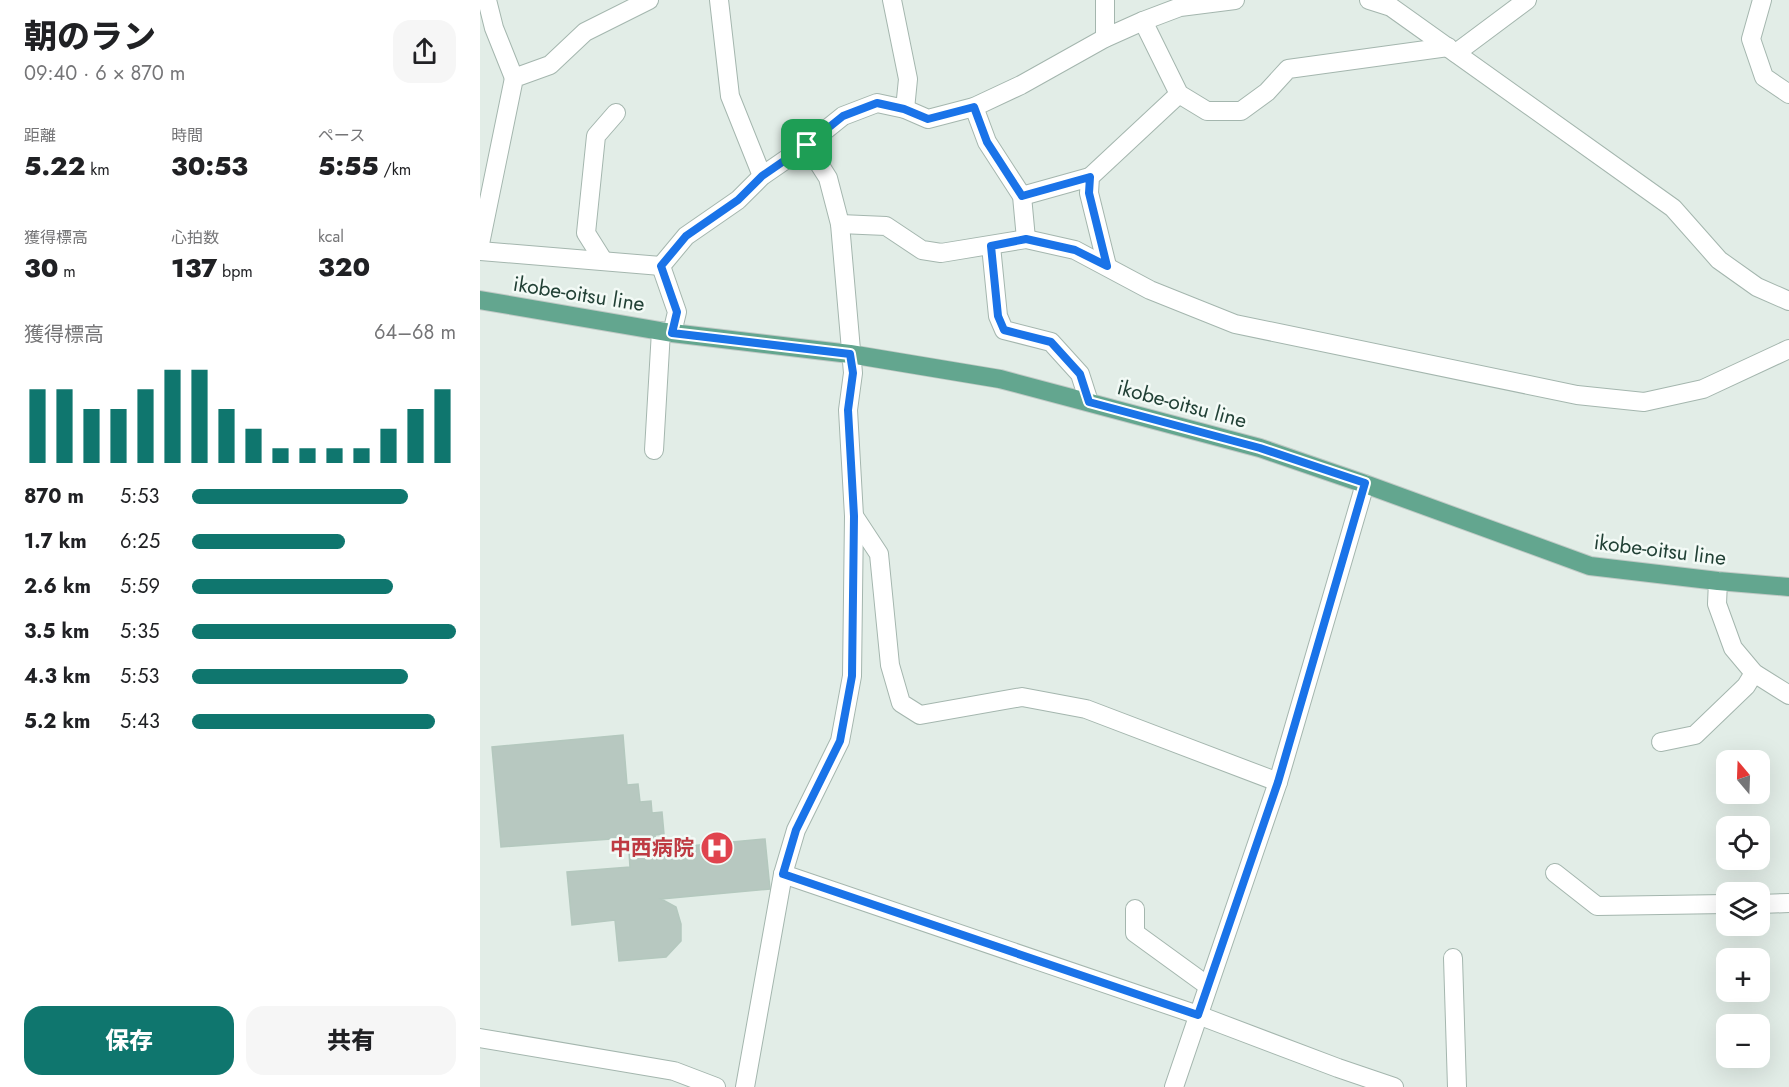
<!DOCTYPE html>
<html lang="ja">
<meta charset="utf-8">
<style>
:root{--surface:#fff;--page:#f6f6f6;--text:#202124;--muted:#757577;--accent:#0f766e}
body{margin:0;font-family:Jost,"Noto Sans JP",sans-serif;background:var(--page);color:var(--text);height:100vh;display:flex;flex-direction:column;font-size:22px;white-space:nowrap}
*{box-sizing:border-box;margin:0}
p{font-size:20px;color:var(--muted)}
.icon{flex:none;width:33px;height:33px;fill:none;stroke:currentColor;stroke-width:2;stroke-linecap:round;stroke-linejoin:round}
.map{position:relative;flex:1;overflow:hidden}
.side{display:flex;flex-direction:column;background:var(--surface);width:480px}
.side>*{flex:none}
.needle{width:39px;rotate:341deg}
.controls{position:absolute;left:1236px;top:750px;display:grid;gap:12px}
.controls a{display:grid;place-items:center;width:54px;height:54px;border-radius:12px;background:var(--surface);box-shadow:0 6px 24px #0002;font-size:30px}
.pin{position:absolute;display:grid;place-items:center;width:51px;height:51px;color:#fff;margin:-26px;border-radius:12px;box-shadow:0 3px 9px #0006}
.round{display:grid;place-items:center;flex:none;width:63px;height:63px;border-radius:18px;background:var(--page)}
.headline{display:flex;align-items:center;justify-content:space-between;height:102px;padding:0 24px}
h1{font-size:33px;font-weight:800;line-height:45px}
.figures{display:grid;grid-template-columns:repeat(3,1fr);gap:9px;height:102px;padding:6px 24px}
.figures div{display:grid;align-content:center}
.figures b{font-size:26px;font-weight:800}
.figures small{font-size:16px;font-weight:400}
.figures p{font-size:16px}
.chart{height:168px;padding:12px 24px}
.chart p{display:flex;justify-content:space-between}
.chart svg{width:100%;height:108px;margin-top:6px;stroke:var(--accent);stroke-width:6}
.button{display:flex;gap:12px;margin-top:auto;padding:12px 24px}
.button a{flex:1;height:69px;border-radius:18px;background:var(--accent);color:#fff;font-size:24px;font-weight:800;line-height:69px;text-align:center}
.button a+a{background:var(--page);color:var(--text)}
ul{padding:0 24px;list-style:none;font-size:20px}
li{display:grid;grid-template-columns:96px 72px 1fr;align-items:center;height:45px}
li i{height:15px;border-radius:8px;background:var(--accent)}
main{display:flex;flex:1;min-height:0}
.map>svg:first-child{display:block}
.building{fill:#b7c8c0;stroke:#b4c8be;stroke-width:1.5}
.lines{fill:none;stroke-linecap:round;stroke-linejoin:round}
.minor-casing{stroke:#a4b6ae;stroke-width:20}
.major-casing{stroke:#c1cac6;stroke-width:20}
.minor{stroke:#fff;stroke-width:18}
.major{stroke:#63a68f;stroke-width:18}
.route-casing{stroke:#fff;stroke-width:12}
.route{stroke:#1a73e8;stroke-width:8}
.labels{text-anchor:middle;stroke-width:5;stroke-linejoin:round;paint-order:stroke}
.street-label{font-size:21px;fill:#214035;stroke:#f3faf6}
.health-label{font-size:21px;font-weight:bold;fill:#be3a42;stroke:#f3faf6;text-anchor:end}
</style>
<main>
<section class="side">
<div class="headline"><div><h1>朝のラン</h1><p>09:40 · 6 × 870 m</p></div><a class="round"><svg class="icon" aria-label="share" viewBox="0 0 24 24"><path d="M12 15V3M7 8l5-5 5 5M5 13v7h14v-7"/></svg></a></div>
<div class="figures">
<div><p>距離</p><b>5.22<small> km</small></b></div>
<div><p>時間</p><b>30:53</b></div>
<div><p>ペース</p><b>5:55<small> /km</small></b></div>
</div>
<div class="figures">
<div><p>獲得標高</p><b>30<small> m</small></b></div>
<div><p>心拍数</p><b>137<small> bpm</small></b></div>
<div><p>kcal</p><b>320</b></div>
</div>
<div class="chart"><p><span>獲得標高</span>64–68 m</p>
<svg viewBox="0 0 160 44" preserveAspectRatio="none"><path d="M5 44V14M15 44V14M25 44V22M35 44V22M45 44V14M55 44V6M65 44V6M75 44V22M85 44V30M95 44V38M105 44V38M115 44V38M125 44V38M135 44V30M145 44V22M155 44V14"/></svg>
</div>
<ul>
<li><b>870 m</b>5:53<i style="width:82%"></i></li>
<li><b>1.7 km</b>6:25<i style="width:58%"></i></li>
<li><b>2.6 km</b>5:59<i style="width:76%"></i></li>
<li><b>3.5 km</b>5:35<i style="width:100%"></i></li>
<li><b>4.3 km</b>5:53<i style="width:82%"></i></li>
<li><b>5.2 km</b>5:43<i style="width:92%"></i></li>
</ul>
<div class="button"><a>保存</a><a>共有</a></div>
</section>
<div class="map">
<svg width="1309" height="1087" viewBox="0 0 1309 1087">
<rect width="100%" height="100%" fill="#e2ede7"/>
<polygon class="building" points="143,735 147,785 158,784 160,802 171,801 172,813 182,812 184,834 175,835 176,849 285,839 290,889 181,899 196,907 201,924 201,941 186,957 139,961 135,920 92,925 87,872 150,867 149,852 160,851 159,837 21,847 12,747"/>
<g class="lines">
<g class="minor-casing">
<g id="minor">
<polyline points="7,0 14,28 34,78"/>
<polyline points="239,0 250,96 282,176"/>
<polyline points="412,0 428,79 425,109"/>
<polyline points="625,0 625,38"/>
<polyline points="889,0 911,7 1193,208 1239,260 1277,287 1309,301"/>
<polyline points="1282,0 1271,39 1284,77 1309,94"/>
<polyline points="663,21 699,94 727,111 761,111 787,92 808,69 968,47"/>
<polyline points="976,53 1047,0"/>
<polyline points="494,107 507,142 542,196 546,239"/>
<polyline points="542,196 610,177"/>
<polyline points="360,224 406,226 442,250 461,253 546,239 595,250 670,290 755,324 1097,395 1164,402 1223,389 1309,349"/>
<polyline points="0,244 34,78 70,65 105,32 169,0"/>
<polyline points="511,246 518,316 524,330 571,342 600,374 609,402"/>
<polyline points="0,251 181,266"/>
<polyline points="123,260 106,233 116,136 136,113"/>
<polyline points="181,266 206,236 258,200 282,176 327,145 363,116 397,103 425,109 448,119 494,107 541,85 625,38 663,21 700,7 755,0"/>
<polyline points="181,266 197,312 192,333"/>
<polyline points="627,266 609,193 610,177 699,94"/>
<polyline points="174,450 181,331"/>
<polyline points="374,516 399,554 410,665 421,703 440,715 542,697 606,709 798,782"/>
<polyline points="1238,581 1237,604 1253,648 1274,673 1309,695"/>
<polyline points="1181,742 1215,735 1266,686 1274,673"/>
<polyline points="1075,873 1117,906 1246,904"/>
<polyline points="303,874 718,1015 858,1068 914,1087"/>
<polyline points="1280,904 1309,903"/>
<polyline points="655,909 655,933 728,986"/>
<polyline points="973,958 977,1087"/>
<polyline points="0,1038 194,1071 236,1087"/>
<polyline points="265,1087 303,874 316,830 360,741 372,676 374,516 368,410 373,373 360,224 348,178 327,145"/>
<polyline points="694,1087 798,782 885,484"/>
</g>
</g>
<g class="major-casing">
<polyline id="major" points="0,300 192,333 370,354 520,379 780,448 885,484 1110,566 1238,581 1309,587"/>
</g>
<use href="#minor" class="minor"/>
<use href="#major" class="major"/>
</g>
<g class="lines">
<g class="route-casing">
<polygon id="route" points="397,103 424,109 448,119 494,107 507,142 542,196 610,177 609,193 627,266 595,250 546,239 511,246 518,316 524,330 571,342 600,374 609,402 780,448 885,483 798,782 718,1015 303,874 316,830 360,741 372,676 374,516 368,410 373,373 370,354 192,333 197,312 181,266 206,236 258,200 282,176 327,145 363,116"/>
</g>
<use href="#route" class="route"/>
</g>
<defs>
<g id="hospital-disc" transform="scale(1.725)"><circle r="9.5" fill="#e0444e" stroke="#f3faf6"/><path d="M-5-5h3v3.5h4V-5h3V5h-3V1.5h-4V5h-3Z" fill="#fff"/></g>
</defs>
<g fill-rule="evenodd">
<use href="#hospital-disc" x="237" y="848"/>
</g>
<g class="labels">
<g class="street-label">
<text transform="translate(99 294) rotate(9)" y="7">ikobe-oitsu line</text>
<text transform="translate(702 404) rotate(15)" y="7">ikobe-oitsu line</text>
<text transform="translate(1180 550) rotate(7)" y="7">ikobe-oitsu line</text>
</g>
<g class="health-label">
<text x="214" y="855">中西病院</text>
</g>
</g>
</svg>
<div class="controls">
<a><svg class="needle" viewBox="-14 -14 28 28"><path d="M0-13l5 13h-10z" fill="#e53935"/><path d="M0 13l5-13h-10z" fill="#757577"/></svg></a>
<a><svg class="icon" aria-label="locate" viewBox="0 0 24 24"><circle cx="12" cy="12" r="6"/><path d="M12 2v4M12 18v4M2 12h4M18 12h4"/></svg></a>
<a><svg class="icon" aria-label="layers" viewBox="0 0 24 24"><path d="M12 4l9 5-9 5-9-5zM3 14l9 5 9-5"/></svg></a>
<a>+</a>
<a>−</a>
</div>
<div class="pin" style="left:327px;top:145px;background:#1e9e55"><svg class="icon" aria-label="arrive" viewBox="0 0 24 24"><path d="M6 21V4h12l-3 4 3 4H6"/></svg></div>
</div>
</main>
